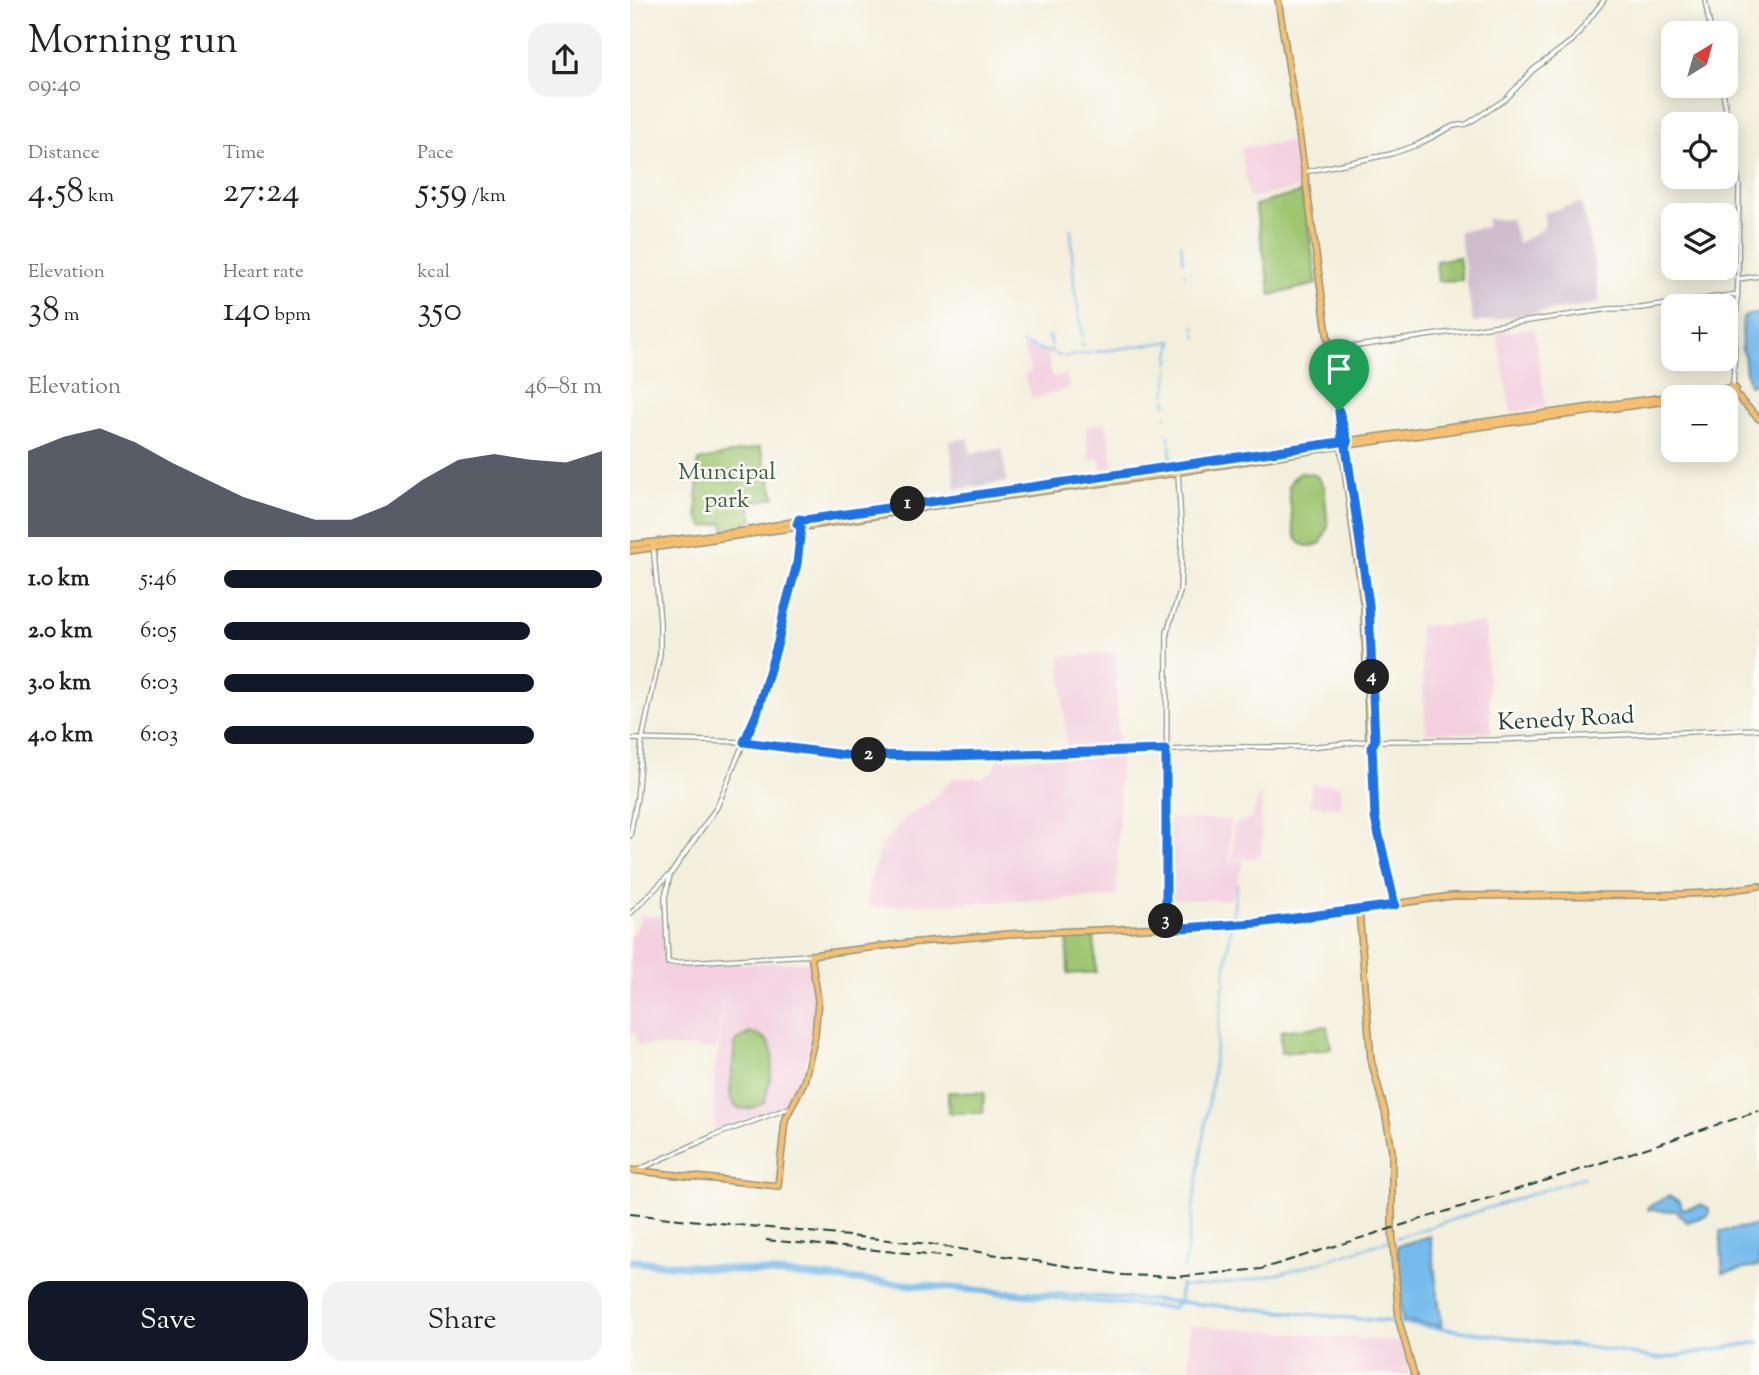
<!DOCTYPE html>
<meta charset="utf-8">
<style>
:root{--surface:#fff;--page:#f2f2f2;--text:#222;--muted:#767676;--accent:#111827}
body{margin:0;font-family:"Sorts Mill Goudy",serif;background:var(--page);color:var(--text);height:100vh;display:flex;flex-direction:column;font-size:26px;white-space:nowrap}
*{box-sizing:border-box;margin:0}
p{font-size:23px;color:var(--muted)}
.icon{flex:none;width:38px;height:38px;fill:none;stroke:currentColor;stroke-width:2;stroke-linecap:round;stroke-linejoin:round}
.map{position:relative;flex:1;overflow:hidden}
.panel{display:flex;flex-direction:column;background:var(--surface);width:630px}
.panel>*{flex:none}
.needle{width:46px;rotate:37deg}
.tools{position:absolute;left:1031px;top:21px;display:grid;gap:14px}
.tools a{display:grid;place-items:center;width:77px;height:77px;border-radius:14px;background:var(--surface);box-shadow:0 4px 18px #0003;font-size:35px}
.pin{position:absolute;display:grid;place-items:center;width:60px;height:60px;color:#fff;margin:-72px -30px;border-radius:50% 50% 50% 0;rotate:-45deg;box-shadow:0 0 7px #0007}
.pin .icon{rotate:45deg}
.km{position:absolute;width:35px;height:35px;margin:-18px;border-radius:50%;background:#222;color:#fff;font-size:19px;line-height:35px;text-align:center}
.round{display:grid;place-items:center;flex:none;width:74px;height:74px;border-radius:21px;background:var(--page)}
.head{display:flex;align-items:center;justify-content:space-between;height:119px;padding:0 28px}
h1{font-size:38px;font-weight:600;line-height:52px}
.figures{display:grid;grid-template-columns:repeat(3,1fr);gap:10px;height:119px;padding:7px 28px}
.figures div{display:grid;align-content:center}
.figures b{font-size:35px;font-weight:600}
.figures small{font-size:19px;font-weight:400}
.figures p{font-size:19px}
.chart{height:196px;padding:14px 28px}
.chart p{display:flex;justify-content:space-between}
.chart svg{width:100%;height:126px;margin-top:7px;fill:var(--accent);opacity:.7}
.primary-button{display:flex;gap:14px;margin-top:auto;padding:14px 28px}
.primary-button a{flex:1;height:80px;border-radius:21px;background:var(--accent);color:#fff;font-size:28px;font-weight:600;line-height:80px;text-align:center}
.primary-button a+a{background:var(--page);color:var(--text)}
ul{padding:0 28px;list-style:none;font-size:23px}
li{display:grid;grid-template-columns:112px 84px 1fr;align-items:center;height:52px}
li i{height:18px;border-radius:9px;background:var(--accent)}
main{display:flex;flex:1;min-height:0}
.map>svg:first-child{display:block}
.built{fill:#f3cfdf}
.industrial{fill:#cfbdce}
.green{fill:#9ec671;stroke:#5e8252;stroke-width:2}
.water{fill:#76bbec;stroke:#4a7c90;stroke-width:2}
.lines{fill:none;stroke-linecap:round;stroke-linejoin:round}
.stream{stroke:#76bbec;stroke-width:2}
.canal{stroke:#76bbec;stroke-width:3.5}
.minor-casing{stroke:#899688;stroke-width:6}
.major-casing{stroke:#899688;stroke-width:8}
.minor{stroke:#fff;stroke-width:3.5}
.major{stroke:#f9bf6d;stroke-width:5}
.rail{stroke:#1f3d34;stroke-width:2;stroke-dasharray:10 5;stroke-linecap:butt}
.route-casing{stroke:#fff;stroke-width:14}
.route{stroke:#1a73e8;stroke-width:9}
.labels{text-anchor:middle;stroke-width:5;stroke-linejoin:round;paint-order:stroke}
.park-label{font-size:24px;fill:#3f5f43;stroke:#fdfcf7}
.street-label{font-size:24px;fill:#1f3d34;stroke:#fdfcf7}
</style>
<main>
<section class="panel">
<div class="head"><div><h1>Morning run</h1><p>09:40</p></div><a class="round"><svg class="icon" aria-label="share" viewBox="0 0 24 24"><path d="M12 15V3M7 8l5-5 5 5M5 13v7h14v-7"/></svg></a></div>
<div class="figures">
<div><p>Distance</p><b>4.58<small> km</small></b></div>
<div><p>Time</p><b>27:24</b></div>
<div><p>Pace</p><b>5:59<small> /km</small></b></div>
</div>
<div class="figures">
<div><p>Elevation</p><b>38<small> m</small></b></div>
<div><p>Heart rate</p><b>140<small> bpm</small></b></div>
<div><p>kcal</p><b>350</b></div>
</div>
<div class="chart"><p><span>Elevation</span>46–81 m</p>
<svg viewBox="0 0 160 44" preserveAspectRatio="none"><path d="M0 44V14L10 9L20 6L30 11L40 18L50 24L60 30L70 34L80 38L90 38L100 33L110 24L120 17L130 15L140 17L150 18L160 14V44z"/></svg>
</div>
<ul>
<li><b>1.0 km</b>5:46<i style="width:100%"></i></li>
<li><b>2.0 km</b>6:05<i style="width:81%"></i></li>
<li><b>3.0 km</b>6:03<i style="width:82%"></i></li>
<li><b>4.0 km</b>6:03<i style="width:82%"></i></li>
</ul>
<div class="primary-button"><a>Save</a><a>Share</a></div>
</section>
<div class="map">
<svg width="1129" height="1375" viewBox="0 0 1129 1375">
<rect width="100%" height="100%" fill="#fdfcf7"/>
<filter id="ink" filterUnits="userSpaceOnUse"><feTurbulence type="fractalNoise" baseFrequency=".0143" numOctaves="2"/><feDisplacementMap in="SourceGraphic" scale="14" xChannelSelector="R" yChannelSelector="G"/><feConvolveMatrix kernelMatrix="1 2 1 2 8 2 1 2 1" color-interpolation-filters="sRGB"/></filter>
<filter id="wash" filterUnits="userSpaceOnUse"><feTurbulence type="fractalNoise" baseFrequency=".00686" numOctaves="4" result="noise"/><feDisplacementMap in="SourceGraphic" scale="28" xChannelSelector="R" yChannelSelector="G"/><feGaussianBlur stdDeviation="1.57" result="paint"/><feColorMatrix in="noise" values="0 0 0 0 0 0 0 0 0 0 0 0 0 0 0 0 0 1.4 0 .05"/><feComposite in="paint" operator="in"/></filter>
<g filter="url(#wash)">
<rect width="100%" height="100%" fill="#f3efdc"/>
<g class="built">
<polygon points="665,141 670,188 619,198 611,148"/>
<polygon points="904,328 916,407 881,413 867,333"/>
<polygon points="392,345 418,354 422,377 436,375 440,388 402,399 394,375 401,372"/>
<polygon points="476,421 484,466 471,469 469,459 459,461 456,427"/>
<polygon points="855,623 861,732 796,733 789,626"/>
<polygon points="486,654 488,746 436,747 431,656"/>
<polygon points="490,756 487,897 238,907 238,885 251,845 276,817 299,803 323,778 352,778 365,769 368,759"/>
<polygon points="681,784 711,785 710,807 679,805"/>
<polygon points="629,795 631,796 632,852 625,858 602,859 604,825 622,818"/>
<polygon points="539,819 600,820 599,861 614,861 601,900 539,899"/>
<polygon points="11,916 32,916 36,966 182,962 185,1002 181,1036 174,1070 160,1103 84,1131 84,1074 89,1049 93,993 87,1049 8,1045 6,1034 0,1032 0,934 4,934"/>
<polygon points="560,1325 771,1342 780,1375 559,1375"/>
</g>
<g class="industrial">
<polygon points="950,203 952,205 960,239 970,303 843,323 829,231 856,227 857,219 881,219 888,243 913,229 915,221 913,213"/>
<polygon points="339,438 341,453 372,449 377,482 326,489 320,441"/>
</g>
<g class="green">
<polygon points="673,192 687,284 641,295 625,205"/>
<polygon points="829,257 832,280 808,281 806,261"/>
<polygon points="130,447 145,497 119,504 123,520 116,522 117,526 95,531 93,523 74,527 67,514 68,461"/>
<path d="M 670,473 L 682,474 L 688,477 L 694,486 L 698,527 L 691,543 C 663,555 663,528 661,509 C 660,502 658,493 659,486 C 660,480 665,477 670,473 Z"/>
<polygon points="437,937 464,937 466,972 438,974"/>
<polygon points="697,1026 701,1049 651,1053 651,1031"/>
<path d="M 120,1033 C 155,1037 140,1076 135,1101 C 126,1108 119,1110 107,1108 L 101,1100 L 100,1091 L 105,1044 L 110,1038 Z"/>
<polygon points="318,1092 354,1093 353,1113 318,1113"/>
</g>
<g class="water">
<polygon points="1129,314 1129,383 1119,385 1116,374 1114,354 1111,347 1113,318 1118,315"/>
<polygon points="1038,1196 1050,1201 1052,1209 1071,1205 1079,1208 1079,1215 1057,1222 1046,1211 1018,1210 1019,1207"/>
<polygon points="1129,1225 1129,1266 1093,1273 1090,1231"/>
<polygon points="800,1236 812,1326 772,1321 767,1246"/>
</g>
<g class="lines">
<g class="stream">
<polyline points="441,229 444,286 453,337"/>
<polyline points="551,244 553,261"/>
<polyline points="555,273 555,274"/>
<polyline points="565,327 565,329"/>
<polyline points="566,334 567,337"/>
<polyline points="419,336 422,345"/>
<polyline points="452,342 453,347"/>
<polyline points="392,344 394,344"/>
<polyline points="397,345 418,352"/>
<polyline points="465,352 544,341"/>
<polyline points="421,353 422,349"/>
<polyline points="425,354 428,355"/>
<polyline points="429,355 431,356"/>
<polyline points="434,357 460,353"/>
<polyline points="539,364 542,343"/>
<polyline points="536,395 539,369"/>
<polyline points="536,405 536,399"/>
<polyline points="536,415 536,416"/>
<polyline points="539,435 539,441"/>
<polyline points="540,445 541,459"/>
<polyline points="602,921 607,884"/>
<polyline points="766,1238 954,1177"/>
<polyline points="554,1270 582,1079 601,926"/>
<path d="M 551,1287 C 629,1285 687,1263 760,1240"/>
</g>
<g class="canal">
<polyline points="0,1259 364,1290 549,1302 762,1322 978,1350 1030,1359 1129,1342"/>
<polyline points="0,1263 542,1308 549,1302 551,1284"/>
</g>
</g>
</g>
<g filter="url(#ink)">
<g class="lines">
<g class="minor-casing">
<g id="minor">
<polyline points="1075,0 1081,33"/>
<polyline points="1092,86 1109,185 1108,279 1103,386"/>
<polyline points="674,172 761,154 787,145 823,126 837,124 876,99 903,70 943,40 974,0"/>
<polyline points="1108,279 1129,276"/>
<polyline points="700,350 979,309 1011,308 1108,294"/>
<polyline points="171,528 164,581 154,612 139,676 126,713 87,807 40,875 35,898 38,963 181,955"/>
<polyline points="0,739 115,742 214,755 317,756 505,752 596,747 679,747 738,741"/>
<polyline points="745,741 865,740 1129,729"/>
<polyline points="0,836 7,798 12,740 30,654 30,622 23,543"/>
<polyline points="0,914 38,876"/>
<polyline points="536,927 537,632 550,592 552,541 548,473"/>
<polyline points="8,1170 83,1136 159,1108"/>
</g>
</g>
<g class="major-casing">
<g id="major">
<polyline points="648,0 667,119 712,440"/>
<polygon points="1102,386 1106,389 1104,393 1100,390"/>
<polyline points="1104,393 1129,419"/>
<polyline points="1061,397 1101,392"/>
<polyline points="717,441 1100,388"/>
<polyline points="718,445 1043,400"/>
<polyline points="716,447 738,603"/>
<polyline points="712,448 733,602"/>
<polyline points="549,466 710,441"/>
<polyline points="549,472 710,446"/>
<polyline points="296,502 543,466"/>
<polyline points="297,507 546,473"/>
<polyline points="175,520 292,502"/>
<polyline points="175,527 293,508"/>
<polyline points="0,545 115,531 167,521"/>
<polyline points="0,551 168,527 173,528 176,524 175,520 168,520 168,527"/>
<polyline points="737,608 743,739"/>
<polyline points="734,609 739,738"/>
<polygon points="739,738 744,739 743,744 738,743"/>
<polyline points="742,745 745,818 766,905"/>
<polyline points="729,910 741,1060 755,1112 762,1151 762,1229 769,1321 784,1375"/>
<polyline points="0,1170 148,1186 155,1120 174,1082 185,1036 188,1000 181,955 278,943 378,934 627,923 822,896 1030,895 1079,893 1129,886"/>
</g>
</g>
<use href="#minor" class="minor"/>
<use href="#major" class="major"/>
<g class="rail">
<polyline points="0,1214 299,1244 493,1275 546,1277 631,1269 946,1171 1129,1111"/>
<polyline points="136,1240 321,1257"/>
</g>
</g>
</g>
<g class="lines" filter="url(#ink)">
<g class="route-casing">
<path id="route" d="M 709,411 L 718,443 L 716,447 L 739,605 L 745,741 L 742,745 L 745,818 L 765,905 L 627,923 L 536,929 L 536,750 L 317,756 L 214,755 L 114,742 L 127,713 L 148,642 L 154,612 L 167,564 L 171,528 L 167,524 L 169,519 L 175,520 C 354,495 531,467 710,442 L 712,440 Z"/>
</g>
<use href="#route" class="route"/>
</g>
<g class="labels">
<g class="park-label">
<text x="97" y="479">Muncipal<tspan x="97" dy="28">park</tspan></text>
</g>
<g class="street-label">
<text transform="translate(936 718) rotate(-3)" y="8">Kenedy Road</text>
</g>
</g>
</svg>
<div class="tools">
<a><svg class="needle" viewBox="-14 -14 28 28"><path d="M0-13l5 13h-10z" fill="#e53935"/><path d="M0 13l5-13h-10z" fill="#767676"/></svg></a>
<a><svg class="icon" aria-label="locate" viewBox="0 0 24 24"><circle cx="12" cy="12" r="6"/><path d="M12 2v4M12 18v4M2 12h4M18 12h4"/></svg></a>
<a><svg class="icon" aria-label="layers" viewBox="0 0 24 24"><path d="M12 4l9 5-9 5-9-5zM3 14l9 5 9-5"/></svg></a>
<a>+</a>
<a>−</a>
</div>
<div class="pin" style="left:709px;top:411px;background:#1e9e55"><svg class="icon" aria-label="arrive" viewBox="0 0 24 24"><path d="M6 21V4h12l-3 4 3 4H6"/></svg></div>
<b class="km" style="left:278px;top:504px">1</b>
<b class="km" style="left:239px;top:755px">2</b>
<b class="km" style="left:536px;top:921px">3</b>
<b class="km" style="left:742px;top:677px">4</b>
</div>
</main>
